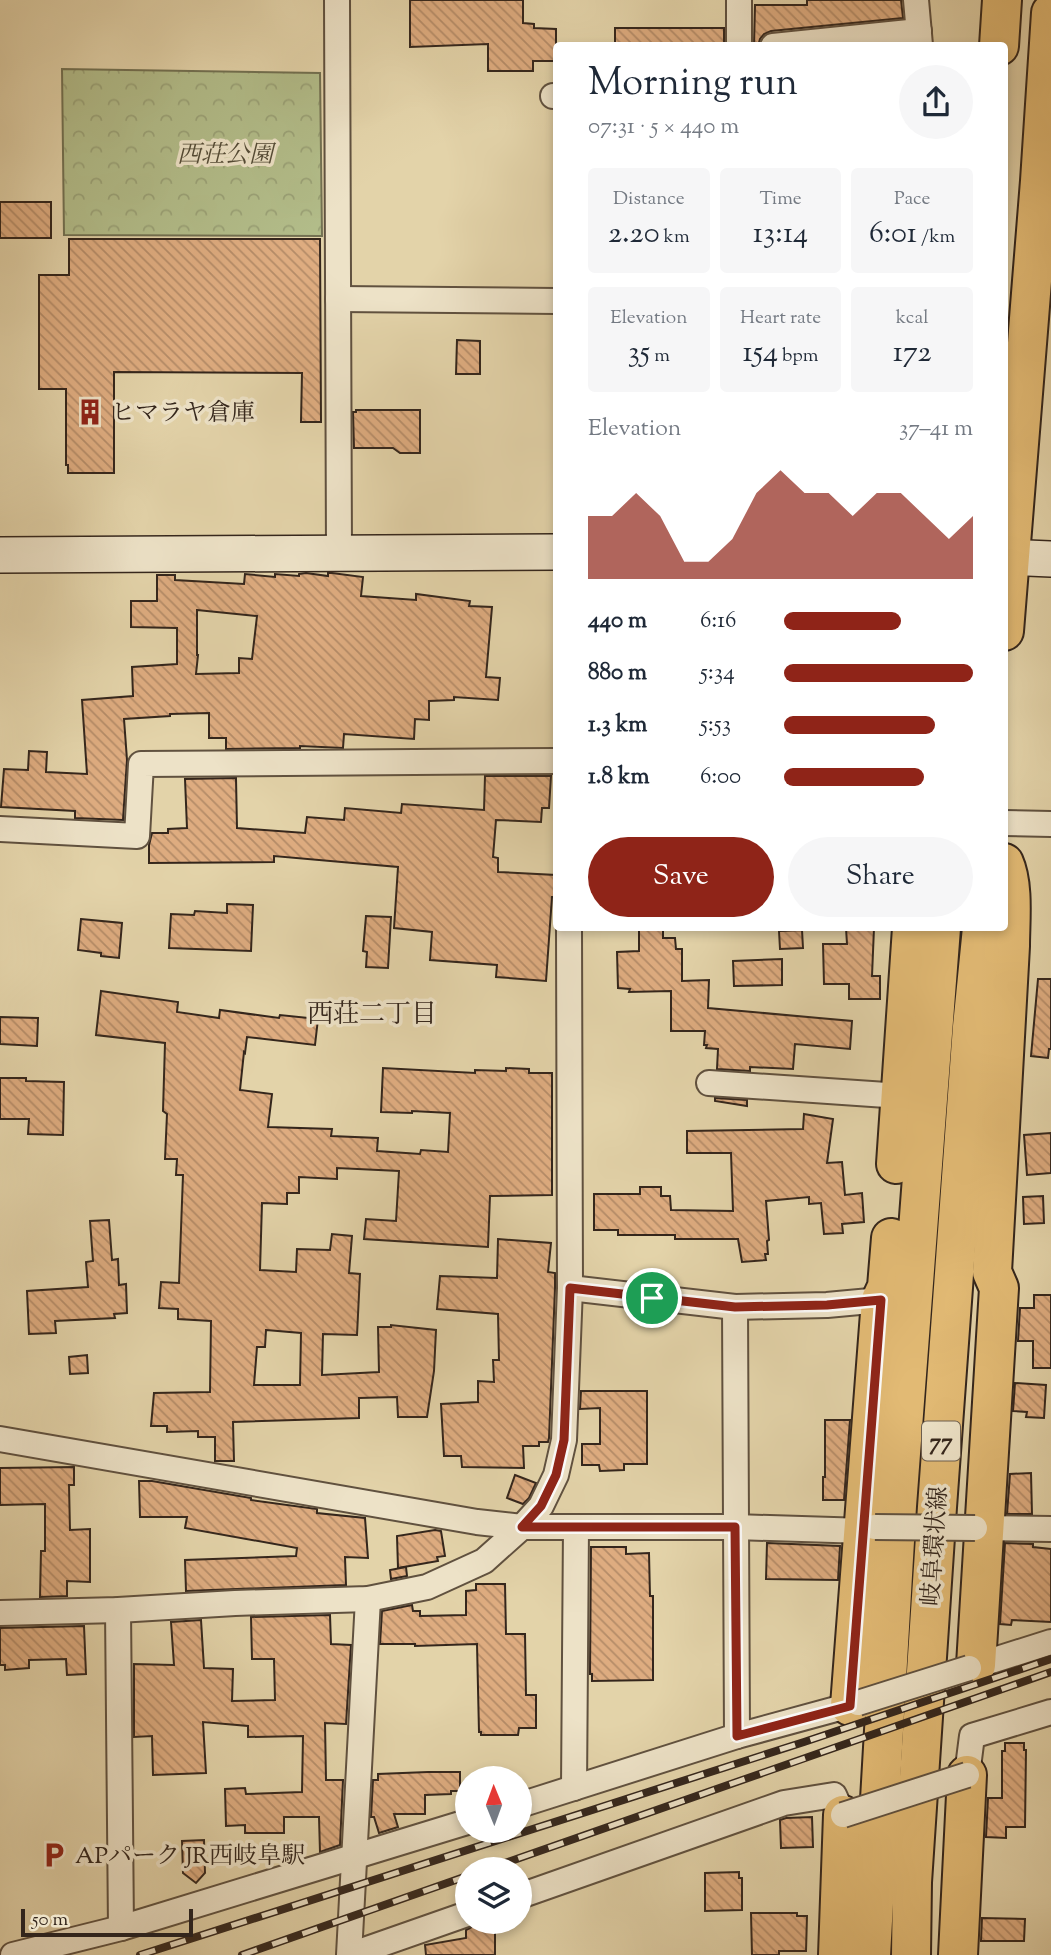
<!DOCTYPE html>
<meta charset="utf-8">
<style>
:root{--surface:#fff;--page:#f6f6f7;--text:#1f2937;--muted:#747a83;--accent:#8f2418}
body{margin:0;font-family:"Sorts Mill Goudy","Noto Serif JP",serif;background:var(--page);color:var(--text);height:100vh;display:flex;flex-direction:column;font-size:26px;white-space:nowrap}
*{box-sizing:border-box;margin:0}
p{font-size:23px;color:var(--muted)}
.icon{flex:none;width:38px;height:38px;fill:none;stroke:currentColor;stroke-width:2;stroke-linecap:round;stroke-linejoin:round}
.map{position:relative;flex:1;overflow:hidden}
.details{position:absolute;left:553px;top:42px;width:455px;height:889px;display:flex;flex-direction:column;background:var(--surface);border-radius:7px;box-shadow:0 4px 10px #0003}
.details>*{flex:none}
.needle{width:46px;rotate:359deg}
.buttons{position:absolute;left:455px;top:1766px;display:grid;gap:14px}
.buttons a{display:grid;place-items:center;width:77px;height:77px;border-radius:50%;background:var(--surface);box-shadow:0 4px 10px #0003;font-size:35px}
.scale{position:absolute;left:21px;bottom:18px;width:172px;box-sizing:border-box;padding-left:7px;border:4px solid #34261c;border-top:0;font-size:19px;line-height:24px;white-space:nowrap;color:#34261c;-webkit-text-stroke:5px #ede2c7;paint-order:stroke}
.pin{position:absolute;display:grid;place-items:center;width:60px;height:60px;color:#fff;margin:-30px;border:4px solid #fff;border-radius:50%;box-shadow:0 2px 7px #0007}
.round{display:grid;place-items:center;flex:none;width:74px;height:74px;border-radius:37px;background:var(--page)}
.head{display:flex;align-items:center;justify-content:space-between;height:119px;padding:0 35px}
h1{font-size:38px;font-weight:600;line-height:52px}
.figures{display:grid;grid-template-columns:repeat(3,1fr);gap:10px;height:119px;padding:7px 35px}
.figures div{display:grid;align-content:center;border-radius:7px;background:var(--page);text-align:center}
.figures b{font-size:30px;font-weight:600}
.figures small{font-size:19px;font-weight:400}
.figures p{font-size:19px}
.chart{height:196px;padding:14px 35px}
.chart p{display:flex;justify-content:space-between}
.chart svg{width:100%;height:126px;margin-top:7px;fill:var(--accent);opacity:.7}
.action{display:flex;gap:14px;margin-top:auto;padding:14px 35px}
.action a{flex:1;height:80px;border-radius:42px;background:var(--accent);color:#fff;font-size:28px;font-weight:600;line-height:80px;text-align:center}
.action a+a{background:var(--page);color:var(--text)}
ul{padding:0 35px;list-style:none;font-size:23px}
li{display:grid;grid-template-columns:112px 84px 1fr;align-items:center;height:52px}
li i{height:18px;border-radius:9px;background:var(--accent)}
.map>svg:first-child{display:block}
.park{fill:url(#park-crowns);stroke:#737152;stroke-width:2}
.building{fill:url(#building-back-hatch);stroke:#34261c;stroke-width:2;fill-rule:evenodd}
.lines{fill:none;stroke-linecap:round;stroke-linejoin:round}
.street-casing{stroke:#60513f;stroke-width:28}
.secondary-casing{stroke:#34261c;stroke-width:38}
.primary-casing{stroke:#34261c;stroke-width:42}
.street{stroke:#ede2c7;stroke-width:24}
.secondary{stroke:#ede2c7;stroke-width:35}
.primary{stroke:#e2ba74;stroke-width:38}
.rail-casing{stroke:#34261c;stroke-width:8}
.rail{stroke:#ede2c7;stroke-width:5;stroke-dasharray:16;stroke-linecap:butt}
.street-bridge-casing{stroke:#60513f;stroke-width:28;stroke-linecap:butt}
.street-bridge{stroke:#ede2c7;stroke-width:24}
.route-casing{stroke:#fff;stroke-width:14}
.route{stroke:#8f2418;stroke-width:9}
.labels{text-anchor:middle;stroke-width:7;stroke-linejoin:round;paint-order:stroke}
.shield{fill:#ede2c7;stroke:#6c5e4f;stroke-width:2}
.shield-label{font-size:23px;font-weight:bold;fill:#34261c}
.park-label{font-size:24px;font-style:italic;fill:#544c37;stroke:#ede2c7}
.poi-label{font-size:24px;fill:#34261c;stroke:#ede2c7;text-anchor:start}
.street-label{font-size:24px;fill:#34261c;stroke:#ede2c7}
.neighbourhood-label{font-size:26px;fill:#34261c;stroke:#ede2c7}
</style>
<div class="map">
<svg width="1051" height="1955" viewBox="0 0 1051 1955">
<defs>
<pattern id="park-crowns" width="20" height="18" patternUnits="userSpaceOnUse" patternTransform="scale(1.75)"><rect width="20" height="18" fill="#b2bc89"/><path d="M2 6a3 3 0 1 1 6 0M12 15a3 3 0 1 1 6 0" fill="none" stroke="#9aa176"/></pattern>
<pattern id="building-back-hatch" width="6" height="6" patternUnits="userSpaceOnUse" patternTransform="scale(1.75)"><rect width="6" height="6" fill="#deac80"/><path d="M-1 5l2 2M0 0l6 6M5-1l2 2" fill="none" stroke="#b58c68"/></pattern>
</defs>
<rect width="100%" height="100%" fill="#e3d3a9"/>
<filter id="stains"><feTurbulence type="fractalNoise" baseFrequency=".00286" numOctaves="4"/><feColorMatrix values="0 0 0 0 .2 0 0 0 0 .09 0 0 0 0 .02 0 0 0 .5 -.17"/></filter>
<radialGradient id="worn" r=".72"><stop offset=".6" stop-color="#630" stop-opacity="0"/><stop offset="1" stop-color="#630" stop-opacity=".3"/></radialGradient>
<polygon class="park" points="62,69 320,73 322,236 64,235"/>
<g class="building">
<polygon points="410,0 523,0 523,23 534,24 534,28 556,29 556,61 533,61 533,71 488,71 488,44 410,47"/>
<polygon points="807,0 901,0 903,18 771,31 764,34 760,39 758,46 754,46 755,5 807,5"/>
<rect x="615" y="28" width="109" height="18"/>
<rect x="0" y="202" width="51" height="36"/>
<polygon points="69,239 320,239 321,422 301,422 302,373 114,372 114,473 68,473 68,465 66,465 66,389 39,389 39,275 69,275"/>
<polygon points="457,340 480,341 480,374 456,374"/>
<polygon points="356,410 420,410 420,453 400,453 393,448 354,448 353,412 356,412"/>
<path d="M 306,573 L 328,576 L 328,573 L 332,573 L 363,577 L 361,596 L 416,600 L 416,594 L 470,601 L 469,606 L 492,607 L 486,677 L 500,678 L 498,700 L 454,697 L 454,700 L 429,701 L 429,720 L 415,719 L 414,739 L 344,734 L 343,748 L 300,746 L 300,748 L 226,749 L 226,738 L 209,738 L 209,713 L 170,714 L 170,716 L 124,719 L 127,760 L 123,820 L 75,818 L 75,811 L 1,807 L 4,769 L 28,770 L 29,751 L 47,752 L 46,772 L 87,774 L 82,700 L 133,696 L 132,667 L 177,664 L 177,628 L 131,627 L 131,601 L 157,601 L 157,575 L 175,575 L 175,580 L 244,584 L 245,574 L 275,577 L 275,574 L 299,576 L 299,574 ZM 197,610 L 257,616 L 252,659 L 239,658 L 239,673 L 196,674 L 198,655 L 197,655 Z"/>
<polygon points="485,776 551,776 549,808 542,808 541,822 496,820 493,857 498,858 498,872 556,875 556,897 552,897 546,981 496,977 497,965 430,960 432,932 394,928 398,867 274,856 274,862 149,863 149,845 152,833 168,833 168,829 187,828 185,779 236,778 237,828 305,833 307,817 344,820 345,808 401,813 402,804 484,810"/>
<polygon points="227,904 253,905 251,951 169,948 171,914 194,915 195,911 227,913"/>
<polygon points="366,916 391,917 388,968 366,967 367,952 363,951"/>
<polygon points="81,919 122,923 119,958 101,956 101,953 78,950"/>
<polygon points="639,928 663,928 663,938 675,938 676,949 682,949 682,981 709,980 708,1008 852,1021 850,1049 795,1044 793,1069 750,1067 750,1071 717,1069 718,1049 706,1048 707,1045 704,1045 705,1031 671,1031 671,991 629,992 630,989 618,988 617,952 639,951"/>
<polygon points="846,928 874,928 872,976 880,976 880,999 849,999 849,984 824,984 823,944 847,944"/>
<polygon points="802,930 803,948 780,949 779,931"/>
<polygon points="782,959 782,985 734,986 733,961"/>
<polygon points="1038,979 1051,979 1051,1049 1049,1049 1048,1058 1031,1056"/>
<path d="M 101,991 L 178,1002 L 177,1012 L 219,1018 L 220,1010 L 279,1018 L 280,1015 L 318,1019 L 315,1045 L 247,1037 L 245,1053 L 244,1052 L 240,1090 L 272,1094 L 268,1127 L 332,1129 L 331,1136 L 378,1138 L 377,1151 L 420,1154 L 421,1150 L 448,1152 L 450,1113 L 412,1111 L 412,1113 L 381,1112 L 383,1068 L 475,1073 L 475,1070 L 506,1071 L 506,1068 L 529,1069 L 529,1073 L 552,1073 L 552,1195 L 490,1196 L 488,1247 L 364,1239 L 366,1219 L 396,1221 L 399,1171 L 337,1168 L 337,1179 L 299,1177 L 299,1193 L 287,1193 L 287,1204 L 262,1203 L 260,1270 L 296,1272 L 297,1249 L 330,1250 L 332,1234 L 352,1236 L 349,1273 L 360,1274 L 357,1335 L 323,1334 L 322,1375 L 379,1372 L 378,1327 L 391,1327 L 391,1325 L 436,1330 L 434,1371 L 427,1417 L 398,1417 L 397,1397 L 359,1398 L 359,1418 L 233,1422 L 234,1461 L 215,1461 L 215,1437 L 198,1437 L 198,1431 L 167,1432 L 167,1426 L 151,1426 L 154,1393 L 210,1392 L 211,1321 L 178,1319 L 178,1309 L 159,1308 L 161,1282 L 179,1283 L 183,1175 L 176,1175 L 177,1159 L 165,1159 L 167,1114 L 163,1111 L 165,1043 L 96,1035 ZM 266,1330 L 301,1333 L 300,1385 L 254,1385 L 257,1347 L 265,1347 Z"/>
<polygon points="0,1017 38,1018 37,1046 0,1044"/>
<polygon points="0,1078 26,1078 26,1081 64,1082 63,1135 28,1134 29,1119 0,1119"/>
<polygon points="715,1098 747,1100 747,1106 715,1101"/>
<polygon points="804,1114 833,1119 827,1163 842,1162 845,1195 862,1193 864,1222 842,1224 843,1233 824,1234 821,1203 809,1204 809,1197 766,1201 769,1240 767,1241 768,1254 765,1254 766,1260 742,1262 738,1239 675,1239 675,1235 618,1235 618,1230 594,1230 594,1194 640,1194 640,1187 661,1187 661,1196 670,1196 671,1210 733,1211 731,1153 687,1153 687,1131 803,1129"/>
<polygon points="1051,1133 1051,1173 1027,1175 1024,1135"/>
<polygon points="1043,1196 1044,1223 1024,1224 1023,1197"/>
<polygon points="109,1220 112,1260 118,1259 119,1285 126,1284 127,1313 114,1314 115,1318 55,1321 56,1333 29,1334 27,1291 88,1287 86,1262 93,1261 90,1221"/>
<polygon points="498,1239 551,1243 548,1272 555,1273 555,1288 549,1438 548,1442 539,1442 539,1446 523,1446 524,1468 462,1467 461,1456 444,1456 441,1404 478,1402 478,1381 494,1382 493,1360 499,1360 498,1314 437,1309 440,1276 497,1278"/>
<polygon points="1034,1295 1051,1295 1051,1368 1033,1368 1033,1341 1018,1341 1020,1308 1034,1308"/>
<polygon points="87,1355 88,1373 70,1374 69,1357"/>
<polygon points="1015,1383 1046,1385 1044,1418 1026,1417 1027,1412 1013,1411"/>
<polygon points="581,1391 647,1391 647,1464 624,1464 624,1470 600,1471 599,1465 582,1465 582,1444 600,1444 600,1408 580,1409"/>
<polygon points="825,1420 850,1420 844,1500 823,1500 823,1477 825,1477"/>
<polygon points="74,1467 74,1485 69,1485 70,1530 90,1529 90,1582 67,1581 67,1596 40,1597 41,1551 45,1551 45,1504 0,1505 0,1468"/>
<polygon points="1031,1473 1032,1514 1007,1514 1010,1474"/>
<polygon points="515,1475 536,1483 529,1498 523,1504 507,1498"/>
<polygon points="139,1481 152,1481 251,1498 251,1500 317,1509 317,1513 365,1518 368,1558 345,1557 346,1585 186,1591 185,1560 296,1556 297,1548 185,1528 187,1517 140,1517"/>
<polygon points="435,1530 441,1531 445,1556 437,1557 438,1561 398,1568 397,1536"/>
<polygon points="767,1543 840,1546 838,1580 766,1579"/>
<polygon points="1005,1543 1033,1544 1033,1547 1051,1549 1051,1622 1012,1620 1011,1625 1000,1624"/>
<polygon points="591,1547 626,1547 626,1554 649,1553 650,1596 653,1596 653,1680 592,1681 592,1674 590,1674"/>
<polygon points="406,1567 407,1576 391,1579 390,1570"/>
<polygon points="476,1584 505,1584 506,1634 525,1634 526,1695 536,1695 536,1728 519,1728 518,1735 481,1735 481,1732 479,1732 477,1644 415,1646 415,1644 380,1644 382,1611 412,1605 413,1611 420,1611 420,1616 466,1615 466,1591 476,1590"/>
<polygon points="330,1615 331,1644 351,1645 346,1724 325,1723 326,1780 343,1780 340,1845 320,1852 319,1817 284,1817 284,1833 245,1833 245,1825 226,1826 225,1789 245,1788 246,1794 302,1792 303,1736 248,1737 248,1726 203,1722 206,1773 153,1775 152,1736 134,1737 134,1664 174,1665 171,1622 201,1620 204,1668 233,1669 232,1701 275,1700 274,1659 252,1659 251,1617"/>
<polygon points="84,1626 86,1674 67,1675 66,1659 29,1660 29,1668 5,1670 5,1665 0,1665 0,1628"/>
<polygon points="1005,1743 1024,1743 1024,1750 1026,1750 1025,1827 1006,1827 1006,1838 986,1837 988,1798 1002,1798 1002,1751 1005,1751"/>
<polygon points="428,1772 460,1772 460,1791 451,1791 451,1794 425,1795 425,1814 394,1814 398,1827 379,1833 374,1817 371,1817 373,1780 378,1780 378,1774"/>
<polygon points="812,1817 813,1847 781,1848 780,1820 786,1818"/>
<polygon points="204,1840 205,1873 196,1883 183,1873 182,1841"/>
<polygon points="739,1872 739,1878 742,1878 742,1910 705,1911 705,1873"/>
<polygon points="751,1913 797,1913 797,1916 807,1916 806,1951 779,1951 779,1955 752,1955"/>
<polygon points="982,1918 1025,1919 1024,1941 981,1941"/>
<polygon points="479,1923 495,1923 495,1955 426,1955 425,1945 466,1938 466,1930"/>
</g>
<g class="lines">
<g class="street-casing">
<g id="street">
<polyline points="337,0 339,554"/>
<polyline points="916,0 920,45"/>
<polyline points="739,46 739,0"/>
<polyline points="773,46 919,31"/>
<polyline points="553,96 556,96"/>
<polyline points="338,299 556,301"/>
<polyline points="1004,823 1051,824"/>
<polyline points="0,829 137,836 141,764 556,761"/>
<polyline points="709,1083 901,1096"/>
<polyline points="570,1288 735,1307 827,1305 881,1300"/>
<polyline points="0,1439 477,1522 522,1527 735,1527 865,1531 875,1527"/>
<polyline points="975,1528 1051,1529"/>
<polyline points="118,1610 121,1928"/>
<polyline points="0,1613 118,1610 235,1603 368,1599 427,1587 484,1561 522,1527 541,1506 556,1475 564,1440 570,1288 569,928"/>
<polyline points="969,1668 1051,1642"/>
<polyline points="737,1736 858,1703"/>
<polyline points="967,1775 972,1736 1051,1712"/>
<polyline points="574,1788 576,1527"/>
<polyline points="520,1805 737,1736 735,1307"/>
<polyline points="520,1896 784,1803 834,1795 843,1815"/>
<polyline points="13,1955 121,1928 467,1822"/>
<polyline points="349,1955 368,1599"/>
<polyline points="350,1955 467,1914"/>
</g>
</g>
<g class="secondary-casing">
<g id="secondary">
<polyline points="0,555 556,552"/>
<polyline points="1004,557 1051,559"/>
</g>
</g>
<g class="primary-casing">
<g id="primary">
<polyline points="999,46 1002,0"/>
<polyline points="1004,631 1040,181 1051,13"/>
<polyline points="896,1164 912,928"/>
<path d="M 976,1665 L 999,1288 L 992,1272 L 1010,946 C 1010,922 1014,885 1004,863"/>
<polyline points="850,1706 881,1300 887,1287 891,1238"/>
<polyline points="838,1955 843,1815"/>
<polyline points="871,1955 897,1506 941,928"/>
<polyline points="911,1955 912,1882 937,1507 972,1027 982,928"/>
<polyline points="958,1955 967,1775"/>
</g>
</g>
<use href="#street" class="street"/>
<use href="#secondary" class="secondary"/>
<use href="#primary" class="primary"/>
<g class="rail-casing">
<g id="rail">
<polyline points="488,1869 1051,1672"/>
<polyline points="140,1955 804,1742 1051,1659"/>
<polyline points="242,1955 467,1876"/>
</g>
</g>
<use href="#rail" class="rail"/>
<g class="street-bridge-casing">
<g id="street-bridge">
<polyline points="875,1527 975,1528"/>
<polyline points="858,1703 969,1668"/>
<polyline points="843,1815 967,1775"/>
</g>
</g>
<use href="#street-bridge" class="street-bridge"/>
</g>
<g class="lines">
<g class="route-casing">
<polygon id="route" points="570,1288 735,1307 827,1305 881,1300 850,1706 737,1736 735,1527 522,1527 541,1506 556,1475 564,1440"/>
</g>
<use href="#route" class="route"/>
</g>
<defs>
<g id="building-bare" transform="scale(2.1)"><path d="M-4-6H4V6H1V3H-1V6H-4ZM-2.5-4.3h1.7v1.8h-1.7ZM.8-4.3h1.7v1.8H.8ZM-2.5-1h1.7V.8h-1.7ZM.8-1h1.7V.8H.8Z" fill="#8f2418" stroke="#ede2c7" stroke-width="2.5" paint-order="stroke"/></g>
<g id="parking-bare" transform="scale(2.1)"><path d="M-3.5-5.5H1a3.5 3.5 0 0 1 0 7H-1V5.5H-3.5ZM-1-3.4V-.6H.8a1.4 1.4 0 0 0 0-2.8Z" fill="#8f2418" stroke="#ede2c7" stroke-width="2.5" paint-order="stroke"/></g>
</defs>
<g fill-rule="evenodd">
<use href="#building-bare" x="90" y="412"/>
<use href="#parking-bare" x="54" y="1855"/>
</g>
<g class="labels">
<rect class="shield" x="922" y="1421.5" width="38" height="39" rx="5"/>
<g class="shield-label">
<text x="941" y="1449">77</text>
</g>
<g class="park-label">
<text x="225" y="162">西荘公園</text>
</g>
<g class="poi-label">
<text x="111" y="420">ヒマラヤ倉庫</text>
<text x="75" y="1863">APパーク JR西岐阜駅</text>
</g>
<g class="street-label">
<text transform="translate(934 1546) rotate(-86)" y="8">岐阜環状線</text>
</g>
<g class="neighbourhood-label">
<text x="372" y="1022">西荘二丁目</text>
</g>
</g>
<rect width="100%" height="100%" filter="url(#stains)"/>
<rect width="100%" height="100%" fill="url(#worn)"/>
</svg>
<div class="buttons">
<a><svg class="needle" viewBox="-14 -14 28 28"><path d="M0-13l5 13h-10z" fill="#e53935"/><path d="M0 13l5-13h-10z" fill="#747a83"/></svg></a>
<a><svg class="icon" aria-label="layers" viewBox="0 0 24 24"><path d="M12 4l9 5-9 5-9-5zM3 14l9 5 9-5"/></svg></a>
</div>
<div class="scale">50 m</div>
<div class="pin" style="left:652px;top:1298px;background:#1e9e55"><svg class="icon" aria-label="arrive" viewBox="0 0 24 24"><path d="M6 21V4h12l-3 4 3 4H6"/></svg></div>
<section class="details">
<div class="head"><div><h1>Morning run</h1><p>07:31 · 5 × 440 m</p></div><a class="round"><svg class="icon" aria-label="share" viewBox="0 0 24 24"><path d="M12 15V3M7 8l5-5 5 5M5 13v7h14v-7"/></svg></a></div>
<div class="figures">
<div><p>Distance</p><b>2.20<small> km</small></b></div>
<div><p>Time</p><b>13:14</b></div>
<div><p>Pace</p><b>6:01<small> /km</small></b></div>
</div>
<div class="figures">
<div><p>Elevation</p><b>35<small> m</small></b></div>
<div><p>Heart rate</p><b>154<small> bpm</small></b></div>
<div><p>kcal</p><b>172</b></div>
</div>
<div class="chart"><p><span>Elevation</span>37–41 m</p>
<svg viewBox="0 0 160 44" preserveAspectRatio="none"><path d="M0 44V22L10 22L20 14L30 22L40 38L50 38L60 30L70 14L80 6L90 14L100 14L110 22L120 14L130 14L140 22L150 30L160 22V44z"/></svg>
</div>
<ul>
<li><b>440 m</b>6:16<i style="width:62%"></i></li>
<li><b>880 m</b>5:34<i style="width:100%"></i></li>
<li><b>1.3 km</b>5:53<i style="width:80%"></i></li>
<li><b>1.8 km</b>6:00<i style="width:74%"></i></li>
</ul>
<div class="action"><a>Save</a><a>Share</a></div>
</section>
</div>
